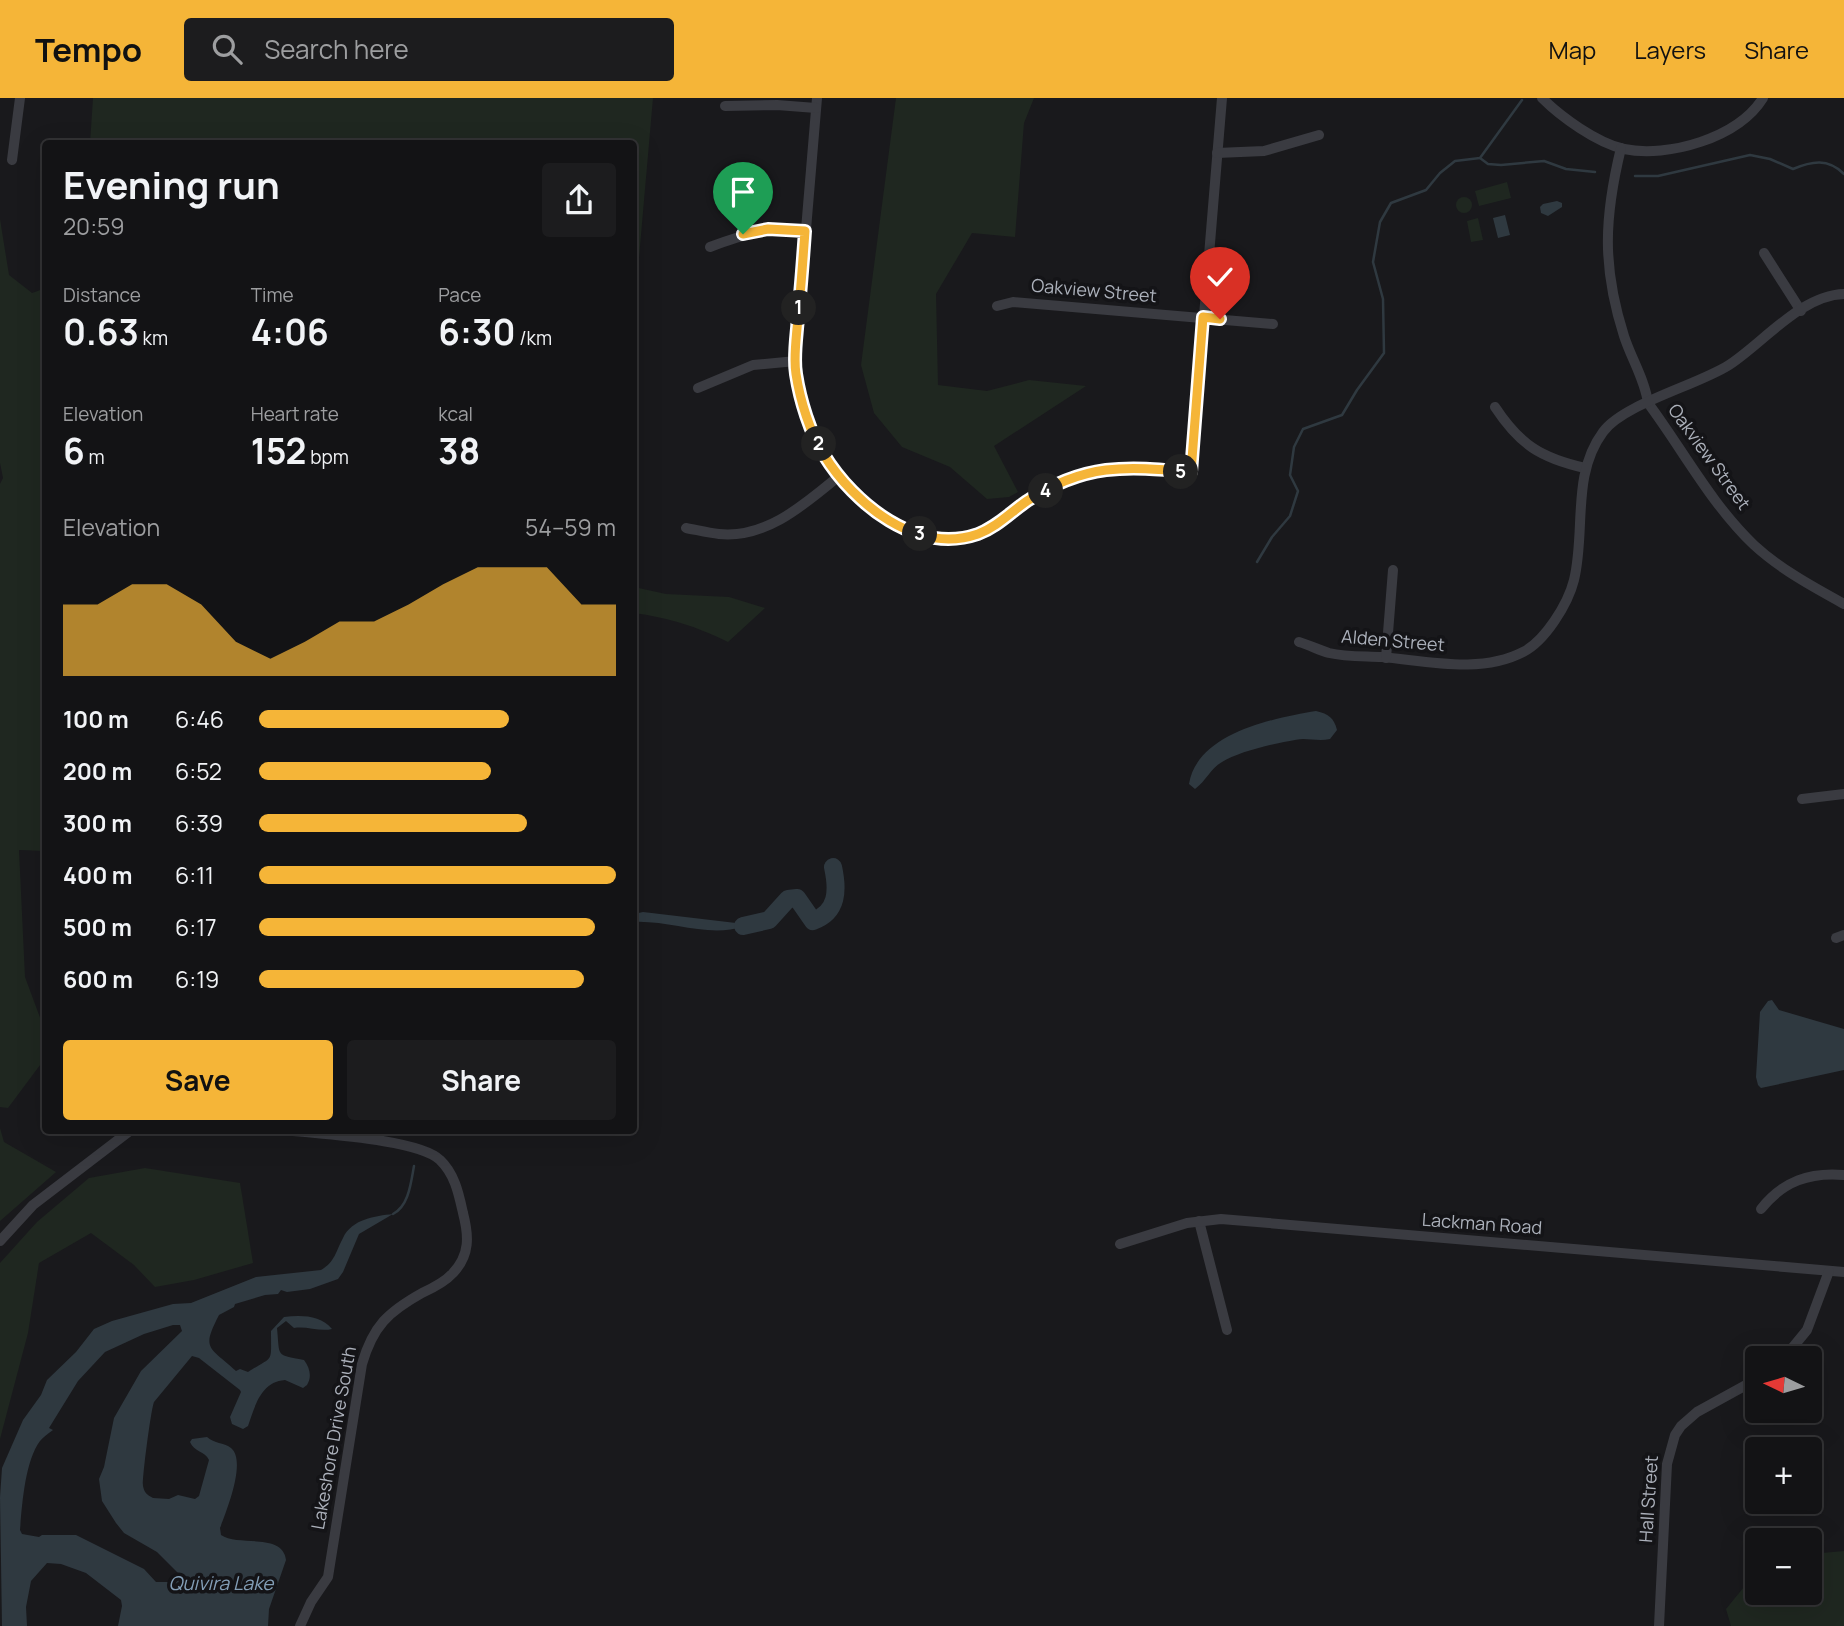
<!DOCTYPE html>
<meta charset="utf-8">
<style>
:root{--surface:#131315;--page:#1c1c1e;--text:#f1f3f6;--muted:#9d9ea0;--line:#323234;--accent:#f5b538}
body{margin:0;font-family:Manrope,sans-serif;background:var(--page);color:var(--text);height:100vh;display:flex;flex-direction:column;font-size:26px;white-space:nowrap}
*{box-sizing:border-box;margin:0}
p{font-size:23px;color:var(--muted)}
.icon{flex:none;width:38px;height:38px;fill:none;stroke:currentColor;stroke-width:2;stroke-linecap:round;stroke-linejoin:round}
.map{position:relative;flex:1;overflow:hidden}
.panel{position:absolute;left:42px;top:42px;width:595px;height:994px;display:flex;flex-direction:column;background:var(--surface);border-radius:7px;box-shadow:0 7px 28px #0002,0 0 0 2px var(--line)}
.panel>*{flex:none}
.needle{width:46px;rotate:275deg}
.fabs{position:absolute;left:1745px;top:1248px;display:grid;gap:14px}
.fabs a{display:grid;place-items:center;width:77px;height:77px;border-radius:7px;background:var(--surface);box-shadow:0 7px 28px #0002,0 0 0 2px var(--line);font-size:35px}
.pin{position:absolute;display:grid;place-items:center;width:60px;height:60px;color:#fff;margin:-72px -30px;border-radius:50% 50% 50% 0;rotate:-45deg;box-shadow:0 0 7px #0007}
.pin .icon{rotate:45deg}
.km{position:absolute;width:35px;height:35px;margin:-18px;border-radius:50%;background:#222;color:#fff;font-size:19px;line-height:35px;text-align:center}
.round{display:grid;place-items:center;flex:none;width:74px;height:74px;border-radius:7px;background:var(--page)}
.overview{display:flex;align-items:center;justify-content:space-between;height:119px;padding:0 21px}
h1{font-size:38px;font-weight:700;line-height:52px}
.stats{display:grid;grid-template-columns:repeat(3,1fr);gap:10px;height:119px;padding:7px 21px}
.stats div{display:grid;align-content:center}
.stats b{font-size:35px;font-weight:700}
.stats small{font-size:19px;font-weight:400}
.stats p{font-size:19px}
.chart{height:196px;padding:14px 21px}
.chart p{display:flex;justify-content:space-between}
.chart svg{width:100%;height:126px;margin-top:7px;fill:var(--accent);opacity:.7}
.cta{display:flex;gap:14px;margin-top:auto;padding:14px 21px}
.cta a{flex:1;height:80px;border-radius:7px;background:var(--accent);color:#111;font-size:28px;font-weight:700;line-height:80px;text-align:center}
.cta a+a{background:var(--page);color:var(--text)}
ul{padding:0 21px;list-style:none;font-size:23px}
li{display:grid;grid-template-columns:112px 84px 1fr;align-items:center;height:52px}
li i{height:18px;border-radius:9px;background:var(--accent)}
header{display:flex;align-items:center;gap:42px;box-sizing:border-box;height:98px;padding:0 35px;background:var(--accent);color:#111}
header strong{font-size:33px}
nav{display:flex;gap:38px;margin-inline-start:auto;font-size:24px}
.search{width:490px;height:63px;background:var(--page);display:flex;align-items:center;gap:18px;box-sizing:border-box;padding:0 24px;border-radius:7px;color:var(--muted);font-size:26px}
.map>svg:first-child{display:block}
.green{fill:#1f2720}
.water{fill:#2f3940;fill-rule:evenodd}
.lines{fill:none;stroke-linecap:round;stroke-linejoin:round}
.stream{stroke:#2f3940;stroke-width:2.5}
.river{stroke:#2f3940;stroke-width:18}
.street{stroke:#3a3b41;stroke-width:10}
.route-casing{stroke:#fff;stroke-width:14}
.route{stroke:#f5b538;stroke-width:9}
.labels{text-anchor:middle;stroke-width:7;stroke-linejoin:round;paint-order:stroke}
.street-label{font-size:18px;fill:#acb1bb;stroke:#141417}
.water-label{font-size:19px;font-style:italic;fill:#839eb6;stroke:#141417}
</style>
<header>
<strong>Tempo</strong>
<div class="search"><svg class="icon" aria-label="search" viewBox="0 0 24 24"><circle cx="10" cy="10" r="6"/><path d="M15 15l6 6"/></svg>Search here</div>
<nav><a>Map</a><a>Layers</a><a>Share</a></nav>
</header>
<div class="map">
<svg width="1844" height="1528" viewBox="0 0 1844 1528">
<rect width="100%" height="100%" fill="#19191c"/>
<g class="green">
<polygon points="93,0 653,0 634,217 634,46 90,45"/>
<polygon points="896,0 1034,0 1024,25 1015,139 972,135 936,196 938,287 987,293 1029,282 1086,288 994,348 1018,394 1009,399 987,401 950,369 902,349 874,315 861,267"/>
<polygon points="1507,84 1511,100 1479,108 1475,93"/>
<circle cx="1464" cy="107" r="8"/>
<polygon points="1478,120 1483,142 1471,144 1467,123"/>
<polygon points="0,121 9,177 32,195 46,190 45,753 19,752 25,879 45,933 46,959 8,1010 0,1009 0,386 3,380 0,365"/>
<path d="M 634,489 L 666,496 L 729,499 L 765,510 L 728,544 C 695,528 670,520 634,515 Z"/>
<polygon points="0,1030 4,1044 56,1074 0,1123"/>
<polygon points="145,1070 240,1085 253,1165 194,1182 155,1189 134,1167 91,1135 39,1165 28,1235 0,1341 0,1165 37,1124 89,1080"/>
<polygon points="1844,1453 1844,1528 1731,1528 1726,1511 1757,1473 1757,1494 1810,1494 1810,1456"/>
</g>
<g class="water">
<polygon points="1557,103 1562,105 1562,109 1548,118 1541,115 1540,109 1543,106"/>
<polygon points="1505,117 1510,137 1498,140 1493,120"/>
<path d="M 1316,613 C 1329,616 1334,620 1337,632 L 1330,641 C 1320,643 1312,641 1303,641 C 1283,643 1239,653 1222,664 C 1210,671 1206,683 1195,691 L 1189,686 C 1197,635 1274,620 1316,613 Z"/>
<path d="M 643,814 L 736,825 L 743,828 C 712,841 669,822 634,824 L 634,816 Z"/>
<polygon points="1772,902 1779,912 1844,931 1844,972 1761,990 1758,987 1756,979 1760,914 1768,903"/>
<path d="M 393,1116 L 359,1136 L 343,1174 L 338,1181 L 310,1191 L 287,1194 L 281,1192 L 278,1196 L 265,1197 L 235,1206 L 234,1209 L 219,1217 C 201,1252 209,1248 236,1273 L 240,1271 L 248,1274 C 274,1257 271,1267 271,1233 L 284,1219 C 301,1217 321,1217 332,1231 C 320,1234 307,1228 294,1230 L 286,1223 L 277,1230 C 280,1260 275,1256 304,1262 C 310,1270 312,1279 307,1287 L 303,1290 L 285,1282 C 260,1284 255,1309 248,1328 L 243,1331 L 232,1326 L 230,1319 L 241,1294 L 240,1292 L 199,1260 L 192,1258 L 154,1304 C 151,1311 142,1381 143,1388 C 144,1394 147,1397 153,1400 L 169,1401 L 178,1397 L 195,1401 L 199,1398 L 209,1362 C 205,1353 194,1354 190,1344 L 192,1341 L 207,1339 C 215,1346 223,1344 231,1350 C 247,1363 226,1414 220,1430 L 221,1437 C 238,1449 283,1434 286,1462 L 269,1511 L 268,1528 L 118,1528 L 122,1508 L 121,1502 L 86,1475 L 61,1466 L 47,1465 L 31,1483 L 26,1509 L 27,1528 L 2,1528 L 0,1399 L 2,1370 L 23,1322 L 41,1297 L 47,1282 L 76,1254 L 94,1231 L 112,1223 L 173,1206 L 191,1205 L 256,1179 L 321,1172 C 335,1164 336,1153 343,1140 C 352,1121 375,1118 393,1116 ZM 173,1227 L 180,1227 L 182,1233 L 141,1273 L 114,1320 L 104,1369 L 99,1381 L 102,1403 L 116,1425 L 124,1435 L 157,1454 L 178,1475 L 177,1479 L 172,1484 L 156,1484 L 144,1471 L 76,1437 L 42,1437 L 39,1439 L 22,1436 L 20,1432 C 22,1407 25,1363 40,1343 C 43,1339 48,1336 53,1332 L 49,1330 L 78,1283 L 105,1254 L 144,1236 Z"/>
</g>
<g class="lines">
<g class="stream">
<polyline points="1480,60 1488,66 1501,67 1544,63 1566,71 1595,74"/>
<path d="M 1635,78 L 1658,78 L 1750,57 L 1770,61 L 1793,71 C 1812,63 1828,60 1844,76"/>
<polyline points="1257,464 1272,439 1290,418 1298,393 1290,377 1294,349 1303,331 1342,317 1357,292 1384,255 1383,201 1373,164 1380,124 1391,105 1426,92 1440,75 1455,63 1480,60 1522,2"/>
<path d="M 393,1116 C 409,1108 411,1084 414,1068"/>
</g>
<path class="river" d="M 743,828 L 769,822 L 788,801 L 797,800 L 813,823 C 838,814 838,792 833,769"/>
<g class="street">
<path d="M 817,0 L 796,251 C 797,322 833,393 897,426 C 914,435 933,443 953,441 C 984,438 1003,419 1028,403 C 1085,365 1125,368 1191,375 L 1222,0"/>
<path d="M 1542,0 C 1561,19 1597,45 1624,51 C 1668,60 1738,40 1763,0"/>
<polyline points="725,8 777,7 816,10"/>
<path d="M 1621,50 C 1604,120 1602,169 1624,238 C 1631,260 1645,282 1648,305 C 1683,352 1711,406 1754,447 C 1780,471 1813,489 1844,506"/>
<polyline points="1217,55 1264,53 1319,37"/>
<polyline points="12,62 20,0"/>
<path d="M 710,149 C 747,135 765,130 805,133"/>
<polyline points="1764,155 1801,213"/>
<polyline points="997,208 1013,204 1273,226"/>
<polyline points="698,290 753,267 796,263"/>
<path d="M 1495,309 C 1520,347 1541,360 1585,370"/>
<path d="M 686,430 C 697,432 708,435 719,436 C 766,441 805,406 839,378"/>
<path d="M 1299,544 C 1309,547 1319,552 1329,555 C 1346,559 1365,558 1382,559 C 1427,563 1481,576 1523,554 C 1545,543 1568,506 1574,482 C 1586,433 1571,377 1603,334 C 1623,306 1698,287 1729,267 C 1763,245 1801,197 1844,196"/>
<polyline points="1386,560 1393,472"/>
<polyline points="1802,701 1844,696"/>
<polyline points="1836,840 1844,837"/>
<path d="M 284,1032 C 318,1036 419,1041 440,1062 C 455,1076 459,1097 463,1115 C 469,1138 470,1157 453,1175 C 445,1184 433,1190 422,1195 C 388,1214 373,1228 362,1266 L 328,1479 L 311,1504 L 300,1528"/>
<path d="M 1761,1111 C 1783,1083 1810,1074 1844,1077"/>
<polyline points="1199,1123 1227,1232"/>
<polyline points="0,1143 33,1107 131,1032"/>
<polyline points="1120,1146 1187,1125 1221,1121 1844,1174"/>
<polyline points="1784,1260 1807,1232 1829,1173"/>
<polyline points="1659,1528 1667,1366 1675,1337 1681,1328 1697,1314 1757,1281"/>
</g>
</g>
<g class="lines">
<g class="route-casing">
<path id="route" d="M 743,136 L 768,131 L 805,133 C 803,161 801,190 798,218 C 797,237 793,258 796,276 C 800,302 810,335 824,357 C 854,406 917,457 978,436 C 997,429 1011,414 1027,403 C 1085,365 1125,368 1191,374 L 1203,219 L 1220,221"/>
</g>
<use href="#route" class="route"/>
</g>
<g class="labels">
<g class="street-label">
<text transform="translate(1094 193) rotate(5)" y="6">Oakview Street</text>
<text transform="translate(1709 359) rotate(54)" y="6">Oakview Street</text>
<text transform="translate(1393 543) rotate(5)" y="6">Alden Street</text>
<text transform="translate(1482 1126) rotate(4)" y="6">Lackman Road</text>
<text transform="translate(334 1340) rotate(-80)" y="6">Lakeshore Drive South</text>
<text transform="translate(1649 1401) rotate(-86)" y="6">Hall Street</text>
</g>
<g class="water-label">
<text x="221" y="1492">Quivira Lake</text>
</g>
</g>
</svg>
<div class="fabs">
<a><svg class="needle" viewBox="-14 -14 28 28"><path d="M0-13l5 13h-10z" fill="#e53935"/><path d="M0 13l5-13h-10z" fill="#9d9ea0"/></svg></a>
<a>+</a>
<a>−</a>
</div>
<div class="pin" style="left:743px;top:136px;background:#1e9e55"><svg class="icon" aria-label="arrive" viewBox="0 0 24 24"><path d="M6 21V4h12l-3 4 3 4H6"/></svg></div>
<div class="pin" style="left:1220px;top:221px;background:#d93025"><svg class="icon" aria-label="check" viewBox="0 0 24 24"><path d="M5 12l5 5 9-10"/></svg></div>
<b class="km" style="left:799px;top:210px">1</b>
<b class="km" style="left:819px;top:346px">2</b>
<b class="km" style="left:920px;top:436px">3</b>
<b class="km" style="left:1046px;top:393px">4</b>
<b class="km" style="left:1181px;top:374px">5</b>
<section class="panel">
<div class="overview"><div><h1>Evening run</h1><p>20:59</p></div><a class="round"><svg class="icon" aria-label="share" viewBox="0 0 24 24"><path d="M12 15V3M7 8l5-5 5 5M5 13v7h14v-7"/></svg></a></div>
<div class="stats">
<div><p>Distance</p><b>0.63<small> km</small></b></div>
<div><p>Time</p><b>4:06</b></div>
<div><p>Pace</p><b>6:30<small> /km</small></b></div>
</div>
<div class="stats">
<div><p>Elevation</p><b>6<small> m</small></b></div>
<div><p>Heart rate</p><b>152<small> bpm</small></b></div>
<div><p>kcal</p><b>38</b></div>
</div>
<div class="chart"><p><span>Elevation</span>54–59 m</p>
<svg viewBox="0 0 160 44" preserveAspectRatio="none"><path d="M0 44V19L10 19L20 12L30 12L40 19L50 32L60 38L70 32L80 25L90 25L100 19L110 12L120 6L130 6L140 6L150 19L160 19V44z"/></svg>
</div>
<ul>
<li><b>100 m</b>6:46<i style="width:70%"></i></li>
<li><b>200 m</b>6:52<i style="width:65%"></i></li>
<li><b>300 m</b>6:39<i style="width:75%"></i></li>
<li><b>400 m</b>6:11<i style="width:100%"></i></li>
<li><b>500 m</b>6:17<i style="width:94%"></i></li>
<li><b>600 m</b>6:19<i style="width:91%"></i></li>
</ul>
<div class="cta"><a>Save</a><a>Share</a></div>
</section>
</div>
